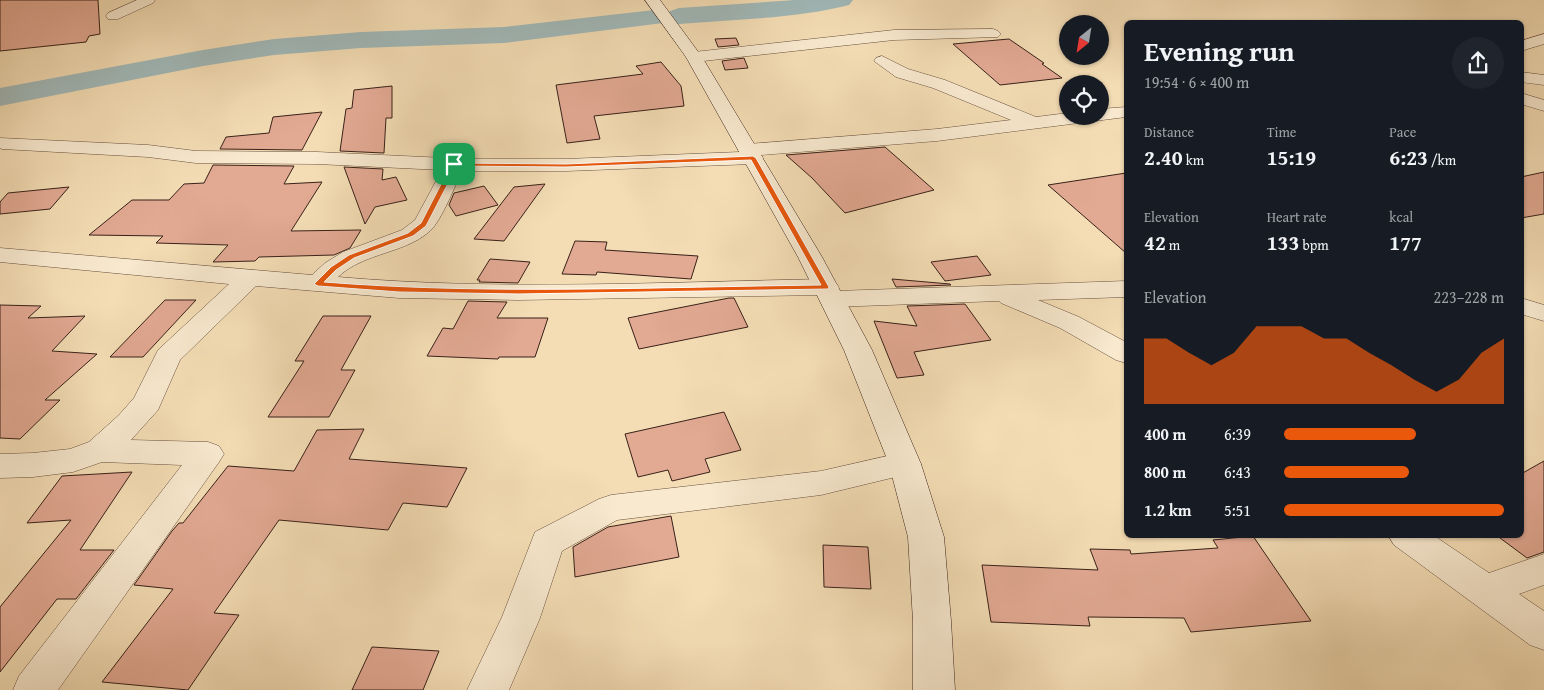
<!DOCTYPE html>
<meta charset="utf-8">
<style>
:root{--surface:#171b24;--page:#20242c;--text:#f1f3f6;--muted:#9ea1a6;--accent:#ea580c}
body{margin:0;font-family:"Gentium Book Plus",serif;background:var(--page);color:var(--text);height:100vh;display:flex;flex-direction:column;font-size:19px;white-space:nowrap}
*{box-sizing:border-box;margin:0}
p{font-size:16px;color:var(--muted)}
.icon{flex:none;width:28px;height:28px;fill:none;stroke:currentColor;stroke-width:2;stroke-linecap:round;stroke-linejoin:round}
.map{position:relative;flex:1;overflow:hidden}
.details{position:absolute;left:1124px;top:20px;width:400px;height:518px;display:flex;flex-direction:column;background:var(--surface);border-radius:8px;box-shadow:0 1px 4px #0004}
.details>*{flex:none}
.needle{width:32px;rotate:210deg}
.fabs{position:absolute;left:1059px;top:15px;display:grid;gap:10px}
.fabs a{display:grid;place-items:center;width:50px;height:50px;border-radius:50%;background:var(--surface);box-shadow:0 1px 4px #0004;font-size:25px}
.pin{position:absolute;display:grid;place-items:center;width:42px;height:42px;color:#fff;margin:-21px;border-radius:10px;box-shadow:0 2px 8px #0006}
.round{display:grid;place-items:center;flex:none;width:52px;height:52px;border-radius:26px;background:var(--page)}
.headline{display:flex;align-items:center;justify-content:space-between;height:85px;padding:0 20px}
h1{font-size:28px;font-weight:700;line-height:38px}
.figures{display:grid;grid-template-columns:repeat(3,1fr);gap:8px;height:85px;padding:5px 20px}
.figures div{display:grid;align-content:center}
.figures b{font-size:21px;font-weight:700}
.figures small{font-size:14px;font-weight:400}
.figures p{font-size:14px}
.chart{height:140px;padding:10px 20px}
.chart p{display:flex;justify-content:space-between}
.chart svg{width:100%;height:90px;margin-top:5px;fill:var(--accent);opacity:.7}
ul{padding:0 20px;list-style:none;font-size:16px}
li{display:grid;grid-template-columns:80px 60px 1fr;align-items:center;height:38px}
li i{height:12px;border-radius:6px;background:var(--accent)}
.map>svg:first-child{display:block}
.lines{fill:none;stroke-linecap:round;stroke-linejoin:round}
.river{fill:#a1b9b9;fill-rule:evenodd}
.building{fill:#e2a993;stroke:#382118}
.street-casing{stroke:#67503f;stroke-width:1}
.secondary-casing{stroke:#382118;stroke-width:1}
.street{fill:#f8e9cf;fill-rule:evenodd}
.secondary{fill:#f8e9cf;fill-rule:evenodd}
.route{fill:#ea580c;stroke:#fff;fill-rule:evenodd}
</style>
<div class="map">
<svg width="1544" height="690" viewBox="0 0 1544 690">
<rect width="100%" height="100%" fill="#f4ddb5"/>
<filter id="stains"><feTurbulence type="fractalNoise" baseFrequency=".004" numOctaves="4"/><feColorMatrix values="0 0 0 0 .2 0 0 0 0 .09 0 0 0 0 .02 0 0 0 .5 -.17"/></filter>
<radialGradient id="worn" r=".72"><stop offset=".6" stop-color="#630" stop-opacity="0"/><stop offset="1" stop-color="#630" stop-opacity=".3"/></radialGradient>
<g class="lines">
<g class="river">
<path d="M 795,0 L 853,0 L 849,5 C 794,19 736,19 679,24 L 670,21 L 666,16 L 670,11 L 679,8 Z"/>
<polygon points="654,10 663,13 667,18 663,23 504,43 361,48 274,55 203,66 0,106 0,88 203,50 274,39 361,32 504,27"/>
</g>
</g>
<g class="building">
<polygon points="0,0 98,0 100,34 89,36 86,42 0,51"/>
<polygon points="736,38 739,45 718,47 715,39"/>
<polygon points="1009,39 1044,63 1042,64 1062,78 1000,85 953,44"/>
<polygon points="744,58 748,68 725,70 722,61"/>
<polygon points="661,62 681,86 684,106 594,116 600,139 567,143 556,85 643,74 636,66"/>
<polygon points="392,86 392,118 386,118 384,153 340,151 346,109 352,108 354,90"/>
<polygon points="322,112 302,150 220,149 226,137 269,133 273,117"/>
<polygon points="885,147 934,190 845,213 812,178 786,155"/>
<polygon points="213,165 294,166 284,184 322,182 291,231 361,230 350,248 334,255 259,257 255,261 213,262 228,245 156,243 163,236 89,235 132,200 169,200 184,184 204,183"/>
<polygon points="344,167 383,169 382,180 396,177 407,200 375,207 365,224"/>
<polygon points="1544,172 1544,214 1521,218 1521,177"/>
<polygon points="1126,173 1126,253 1048,185"/>
<polygon points="545,184 504,241 474,239 514,187"/>
<polygon points="484,186 498,205 456,216 449,205 454,193"/>
<polygon points="69,187 50,209 0,214 0,202 8,193"/>
<polygon points="575,241 607,242 605,250 698,256 691,279 597,272 596,275 562,274"/>
<polygon points="977,256 991,275 945,281 931,262"/>
<polygon points="490,259 530,262 518,283 479,282 480,280 477,280"/>
<polygon points="892,279 950,284 951,285 896,287"/>
<polygon points="729,298 734,298 748,327 639,349 628,318"/>
<polygon points="165,300 196,300 143,357 110,357"/>
<polygon points="468,301 507,302 497,318 548,318 535,357 499,357 498,359 427,356 443,328 453,329"/>
<polygon points="965,304 991,340 914,352 924,375 897,378 874,321 917,326 907,306"/>
<polygon points="0,305 41,306 28,318 85,316 52,351 97,354 45,400 60,400 20,439 0,438"/>
<polygon points="323,316 371,316 341,370 355,370 329,417 268,417 304,361 295,361"/>
<polygon points="724,412 741,450 705,459 710,472 672,481 668,470 638,477 625,434"/>
<polygon points="364,429 349,459 467,468 447,507 403,503 388,530 279,520 214,613 239,615 188,690 102,682 173,589 134,585 172,531 179,523 183,523 228,466 294,471 317,430"/>
<polygon points="1544,461 1544,552 1527,558 1496,535 1521,535 1521,474"/>
<polygon points="132,472 80,550 114,550 76,599 57,599 0,672 0,607 71,520 27,523 62,476"/>
<polygon points="671,516 679,557 575,577 573,547 608,527"/>
<polygon points="1253,536 1311,621 1191,632 1184,618 1088,617 1090,626 991,622 982,565 1098,570 1090,549 1130,550 1131,554 1218,548 1213,540"/>
<polygon points="823,545 868,547 871,589 824,587"/>
<polygon points="372,647 439,651 423,690 352,690"/>
</g>
<g class="lines">
<g class="street-casing">
<g id="street">
<polygon points="137,0 155,0 153,3 118,19 108,19 106,16 108,13"/>
<polygon points="993,29 998,31 1001,34 998,37 894,40 694,62 688,60 686,57 688,54 694,52 894,30"/>
<polygon points="1544,34 1544,44 1521,51 1521,41"/>
<path d="M 882,56 L 908,69 L 945,80 L 1036,117 L 1068,113 L 1068,116 L 1100,116 L 1100,109 L 1126,107 L 1126,117 L 937,141 L 761,155 L 763,158 L 760,162 L 753,164 L 566,171 L 462,171 C 455,186 442,219 431,230 C 406,254 364,252 338,277 C 500,291 664,282 826,279 L 835,282 L 839,287 L 836,291 L 1126,281 L 1126,297 L 1038,300 L 1079,317 L 1126,342 L 1126,363 L 1116,360 L 1060,328 L 1001,303 L 999,301 L 832,307 L 823,304 L 819,299 L 822,295 L 518,300 L 399,298 L 256,286 L 180,360 L 158,410 L 131,440 L 208,442 L 219,446 L 224,454 L 219,462 L 58,690 L 13,690 L 19,676 L 182,465 L 102,462 L 73,472 L 33,477 L 0,478 L 0,454 L 33,453 L 70,449 L 89,442 L 119,415 L 134,398 L 158,350 L 229,284 L 0,262 L 0,248 L 312,275 L 325,263 L 343,252 L 402,230 L 415,220 L 442,170 L 317,164 L 196,163 L 148,157 L 2,149 L 0,148 L 0,138 L 148,145 L 196,151 L 317,152 L 467,159 L 566,159 L 740,152 L 738,150 L 741,146 L 748,144 L 937,129 L 1011,120 L 933,88 L 896,77 L 874,61 L 876,58 Z"/>
<polygon points="1521,72 1544,75 1544,85 1521,82"/>
<polygon points="1521,93 1544,100 1544,111 1521,104"/>
<polygon points="1521,298 1544,305 1544,321 1521,314"/>
<polygon points="905,452 916,456 921,464 916,472 821,495 617,520 562,551 540,618 509,690 467,690 502,617 535,532 599,499 611,495 821,471"/>
<polygon points="1388,535 1433,535 1489,573 1544,554 1544,585 1519,594 1544,611 1544,650 1530,645 1394,545"/>
</g>
</g>
<g class="secondary-casing">
<polygon id="secondary" points="645,0 660,0 702,57 822,257 872,350 921,464 944,537 951,621 955,690 913,690 913,621 908,537 889,464 844,350 798,257 686,57"/>
</g>
<use href="#street" class="street"/>
<use href="#secondary" class="secondary"/>
</g>
<path class="route" d="M 753,156 L 756,158 L 829,287 L 828,289 L 518,294 L 399,292 L 318,286 L 314,284 L 331,267 L 349,255 L 408,233 L 421,223 L 452,163 L 566,164 ZM 751,160 L 821,285 C 655,287 489,295 324,282 L 336,270 L 354,258 L 413,236 L 426,226 L 457,166 L 566,167 Z"/>
<rect width="100%" height="100%" filter="url(#stains)"/>
<rect width="100%" height="100%" fill="url(#worn)"/>
</svg>
<div class="fabs">
<a><svg class="needle" viewBox="-14 -14 28 28"><path d="M0-13l5 13h-10z" fill="#e53935"/><path d="M0 13l5-13h-10z" fill="#9ea1a6"/></svg></a>
<a><svg class="icon" aria-label="locate" viewBox="0 0 24 24"><circle cx="12" cy="12" r="6"/><path d="M12 2v4M12 18v4M2 12h4M18 12h4"/></svg></a>
</div>
<div class="pin" style="left:454px;top:164px;background:#1e9e55"><svg class="icon" aria-label="arrive" viewBox="0 0 24 24"><path d="M6 21V4h12l-3 4 3 4H6"/></svg></div>
<section class="details">
<div class="headline"><div><h1>Evening run</h1><p>19:54 · 6 × 400 m</p></div><a class="round"><svg class="icon" aria-label="share" viewBox="0 0 24 24"><path d="M12 15V3M7 8l5-5 5 5M5 13v7h14v-7"/></svg></a></div>
<div class="figures">
<div><p>Distance</p><b>2.40<small> km</small></b></div>
<div><p>Time</p><b>15:19</b></div>
<div><p>Pace</p><b>6:23<small> /km</small></b></div>
</div>
<div class="figures">
<div><p>Elevation</p><b>42<small> m</small></b></div>
<div><p>Heart rate</p><b>133<small> bpm</small></b></div>
<div><p>kcal</p><b>177</b></div>
</div>
<div class="chart"><p><span>Elevation</span>223–228 m</p>
<svg viewBox="0 0 160 44" preserveAspectRatio="none"><path d="M0 44V12L10 12L20 19L30 25L40 19L50 6L60 6L70 6L80 12L90 12L100 19L110 25L120 32L130 38L140 32L150 19L160 12V44z"/></svg>
</div>
<ul>
<li><b>400 m</b>6:39<i style="width:60%"></i></li>
<li><b>800 m</b>6:43<i style="width:57%"></i></li>
<li><b>1.2 km</b>5:51<i style="width:100%"></i></li>
</ul>
</section>
</div>
